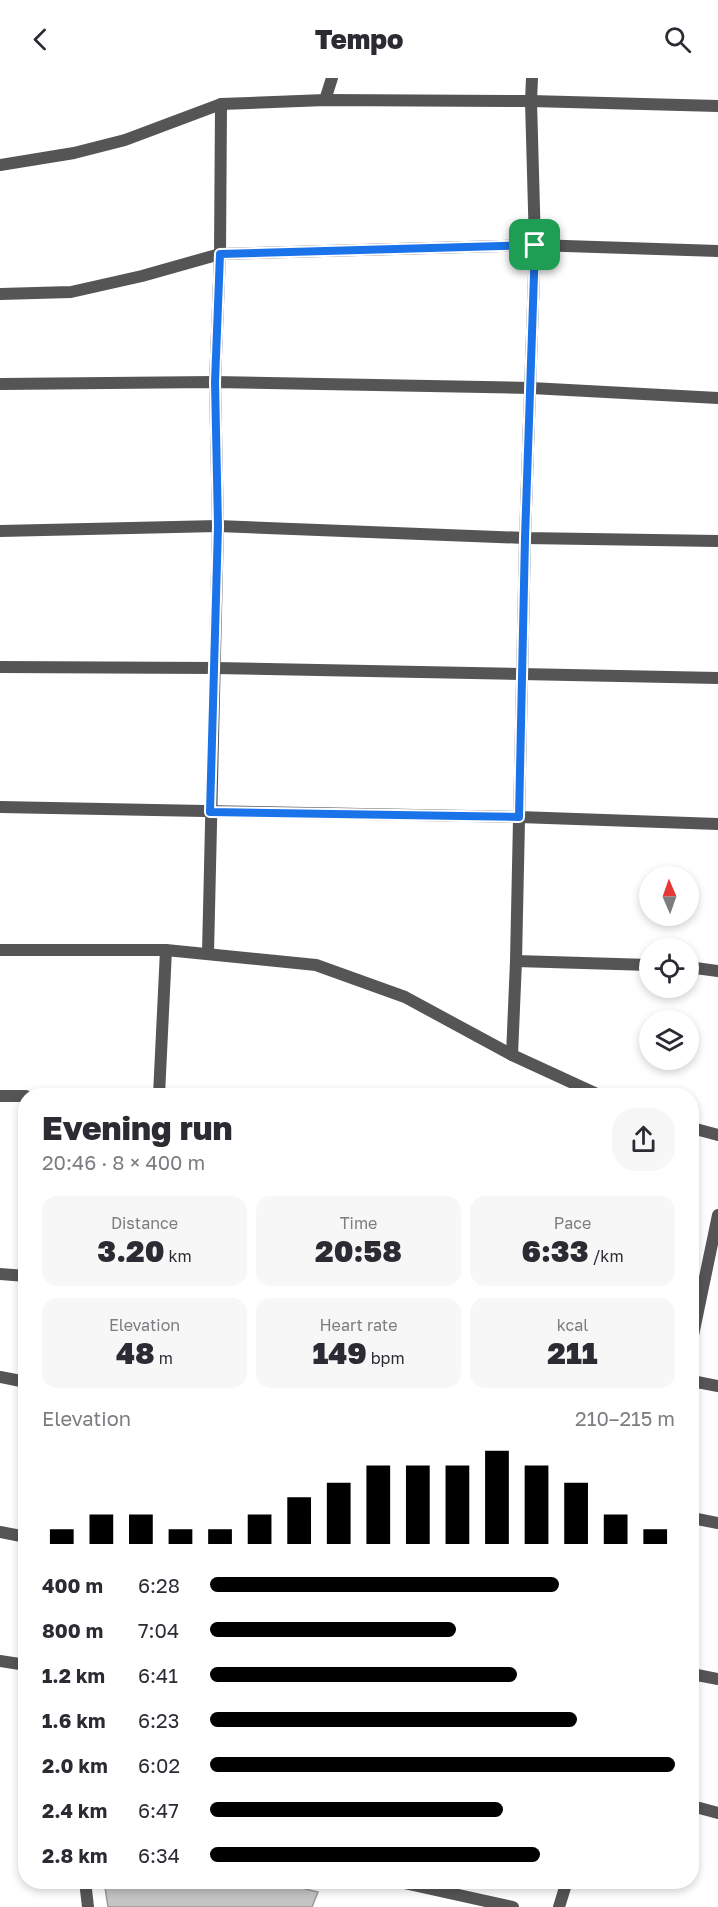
<!DOCTYPE html>
<meta charset="utf-8">
<style>
:root{--surface:#fff;--page:#f7f7f7;--text:#2b2b33;--muted:#7c7c81;--accent:#000}
body{margin:0;font-family:"Golos Text",sans-serif;background:var(--page);color:var(--text);height:100vh;display:flex;flex-direction:column;font-size:22px;white-space:nowrap}
*{box-sizing:border-box;margin:0}
p{font-size:20px;color:var(--muted)}
.icon{flex:none;width:33px;height:33px;fill:none;stroke:currentColor;stroke-width:2;stroke-linecap:round;stroke-linejoin:round}
.map{position:relative;flex:1;overflow:hidden}
.side{position:absolute;left:18px;top:1010px;width:681px;height:801px;display:flex;flex-direction:column;background:var(--surface);border-radius:24px;box-shadow:0 3px 9px #0003}
.side>*{flex:none}
.needle{width:39px;rotate:358deg}
.tools{position:absolute;left:639px;top:788px;display:grid;gap:12px}
.tools a{display:grid;place-items:center;width:60px;height:60px;border-radius:50%;background:var(--surface);box-shadow:0 3px 9px #0003;font-size:30px}
.pin{position:absolute;display:grid;place-items:center;width:51px;height:51px;color:#fff;margin:-26px;border-radius:12px;box-shadow:0 3px 9px #0006}
.round{display:grid;place-items:center;flex:none;width:63px;height:63px;border-radius:24px;background:var(--page)}
.headline{display:flex;align-items:center;justify-content:space-between;height:102px;padding:0 24px}
h1{font-size:33px;font-weight:800;line-height:45px}
.stats{display:grid;grid-template-columns:repeat(3,1fr);gap:9px;height:102px;padding:6px 24px}
.stats div{display:grid;align-content:center;border-radius:15px;background:var(--page);text-align:center}
.stats b{font-size:30px;font-weight:800}
.stats small{font-size:16px;font-weight:400}
.stats p{font-size:16px}
.chart{height:168px;padding:12px 24px}
.chart p{display:flex;justify-content:space-between}
.chart svg{width:100%;height:108px;margin-top:6px;stroke:var(--accent);stroke-width:6}
ul{padding:0 24px;list-style:none;font-size:20px}
li{display:grid;grid-template-columns:96px 72px 1fr;align-items:center;height:45px}
li i{height:15px;border-radius:8px;background:var(--accent)}
header{display:flex;justify-content:space-between;align-items:center;height:78px;padding:0 24px;background:var(--surface);font-size:27px;font-weight:800}
.map>svg:first-child{display:block}
.building{fill:#c4c4c4;stroke:#999;stroke-width:1.5}
.lines{fill:none;stroke-linecap:round;stroke-linejoin:round}
.minor{stroke:#555;stroke-width:12}
.tertiary{stroke:#555;stroke-width:12}
.route-casing{stroke:#fff;stroke-width:12}
.route{stroke:#1a73e8;stroke-width:8}
</style>
<header><svg class="icon" aria-label="back" viewBox="0 0 24 24"><path d="M15 5l-7 7 7 7"/></svg>Tempo<svg class="icon" aria-label="search" viewBox="0 0 24 24"><circle cx="10" cy="10" r="6"/><path d="M15 15l6 6"/></svg></header>
<div class="map">
<svg width="718" height="1829" viewBox="0 0 718 1829">
<rect width="100%" height="100%" fill="#fff"/>
<polygon class="building" points="104,1803 273,1803 318,1814 312,1829 108,1829"/>
<g class="lines">
<g class="minor">
<polyline points="325,22 332,0"/>
<polyline points="0,87 74,75 125,62 221,26 325,22 531,23 718,28"/>
<polyline points="0,216 71,214 142,198 220,176 535,167 718,173"/>
<polyline points="0,306 215,304 531,310 718,320"/>
<polyline points="0,453 218,448 525,460 718,463"/>
<polyline points="0,589 215,590 718,600"/>
<polyline points="0,729 519,739 718,746"/>
<polyline points="208,875 218,448 215,304 220,176 221,26"/>
<polyline points="516,883 650,887"/>
<polyline points="688,889 718,893"/>
<polyline points="512,977 516,883 525,460 535,167 531,23 532,0"/>
<polyline points="159,1017 166,872"/>
<polyline points="0,1018 26,1018"/>
<polyline points="0,1196 26,1198"/>
<polyline points="692,1262 718,1137"/>
<polyline points="0,1299 26,1304"/>
<polyline points="692,1303 718,1308"/>
<polyline points="692,1440 718,1445"/>
<polyline points="0,1454 26,1459"/>
<polyline points="0,1583 26,1587"/>
<polyline points="692,1596 718,1601"/>
<polyline points="692,1728 718,1735"/>
<polyline points="85,1803 88,1829"/>
<polyline points="395,1803 513,1829"/>
<polyline points="559,1829 567,1803"/>
</g>
<g class="tertiary">
<polyline points="0,872 166,872 316,887 405,919 512,977 599,1017"/>
<polyline points="692,1050 718,1057"/>
</g>
</g>
<g class="lines">
<g class="route-casing">
<polygon id="route" points="535,167 525,460 519,739 210,734 218,448 215,304 220,176"/>
</g>
<use href="#route" class="route"/>
</g>
</svg>
<div class="tools">
<a><svg class="needle" viewBox="-14 -14 28 28"><path d="M0-13l5 13h-10z" fill="#e53935"/><path d="M0 13l5-13h-10z" fill="#7c7c81"/></svg></a>
<a><svg class="icon" aria-label="locate" viewBox="0 0 24 24"><circle cx="12" cy="12" r="6"/><path d="M12 2v4M12 18v4M2 12h4M18 12h4"/></svg></a>
<a><svg class="icon" aria-label="layers" viewBox="0 0 24 24"><path d="M12 4l9 5-9 5-9-5zM3 14l9 5 9-5"/></svg></a>
</div>
<div class="pin" style="left:535px;top:167px;background:#1e9e55"><svg class="icon" aria-label="arrive" viewBox="0 0 24 24"><path d="M6 21V4h12l-3 4 3 4H6"/></svg></div>
<section class="side">
<div class="headline"><div><h1>Evening run</h1><p>20:46 · 8 × 400 m</p></div><a class="round"><svg class="icon" aria-label="share" viewBox="0 0 24 24"><path d="M12 15V3M7 8l5-5 5 5M5 13v7h14v-7"/></svg></a></div>
<div class="stats">
<div><p>Distance</p><b>3.20<small> km</small></b></div>
<div><p>Time</p><b>20:58</b></div>
<div><p>Pace</p><b>6:33<small> /km</small></b></div>
</div>
<div class="stats">
<div><p>Elevation</p><b>48<small> m</small></b></div>
<div><p>Heart rate</p><b>149<small> bpm</small></b></div>
<div><p>kcal</p><b>211</b></div>
</div>
<div class="chart"><p><span>Elevation</span>210–215 m</p>
<svg viewBox="0 0 160 44" preserveAspectRatio="none"><path d="M5 44V38M15 44V32M25 44V32M35 44V38M45 44V38M55 44V32M65 44V25M75 44V19M85 44V12M95 44V12M105 44V12M115 44V6M125 44V12M135 44V19M145 44V32M155 44V38"/></svg>
</div>
<ul>
<li><b>400 m</b>6:28<i style="width:75%"></i></li>
<li><b>800 m</b>7:04<i style="width:53%"></i></li>
<li><b>1.2 km</b>6:41<i style="width:66%"></i></li>
<li><b>1.6 km</b>6:23<i style="width:79%"></i></li>
<li><b>2.0 km</b>6:02<i style="width:100%"></i></li>
<li><b>2.4 km</b>6:47<i style="width:63%"></i></li>
<li><b>2.8 km</b>6:34<i style="width:71%"></i></li>
</ul>
</section>
</div>
